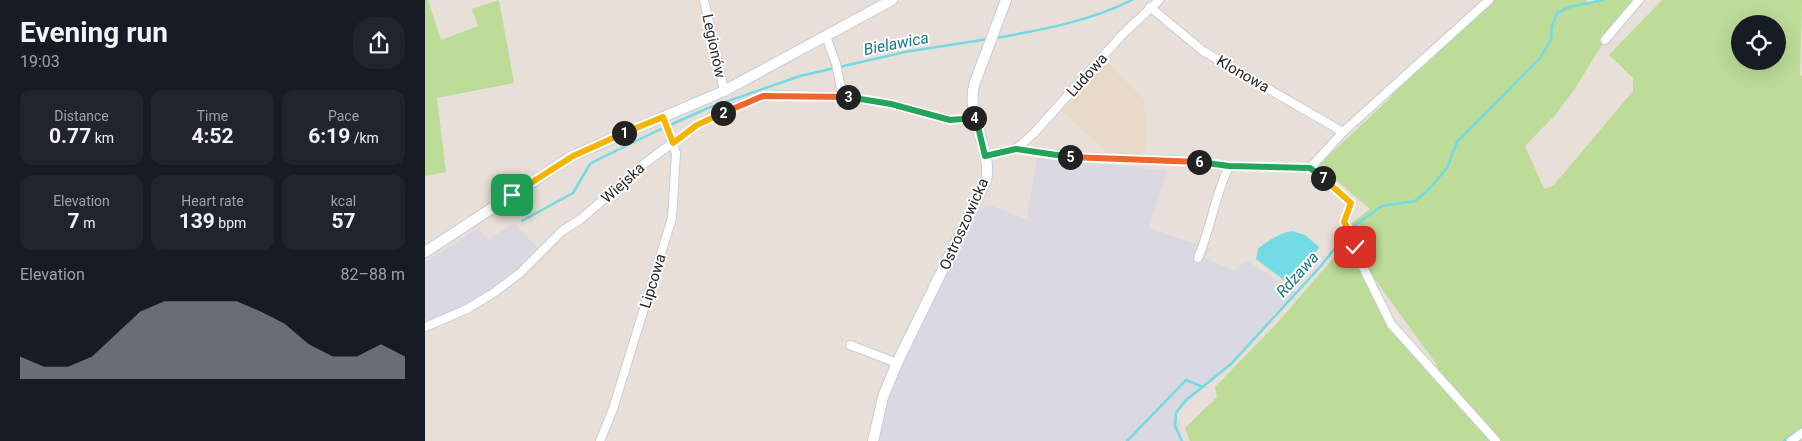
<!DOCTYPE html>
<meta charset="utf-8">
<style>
:root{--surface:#171b24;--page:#20242c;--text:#f1f3f6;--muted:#9ea1a6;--accent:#8c9099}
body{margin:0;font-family:Roboto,sans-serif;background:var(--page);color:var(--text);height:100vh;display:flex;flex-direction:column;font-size:19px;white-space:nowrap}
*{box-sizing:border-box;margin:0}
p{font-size:16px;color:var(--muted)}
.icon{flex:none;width:28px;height:28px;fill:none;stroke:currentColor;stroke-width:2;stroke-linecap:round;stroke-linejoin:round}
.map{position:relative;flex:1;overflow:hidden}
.details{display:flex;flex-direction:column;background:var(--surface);width:425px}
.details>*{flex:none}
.controls{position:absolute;left:1306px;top:15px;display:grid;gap:10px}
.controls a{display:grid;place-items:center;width:55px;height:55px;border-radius:50%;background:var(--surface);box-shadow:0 5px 20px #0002;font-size:25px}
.pin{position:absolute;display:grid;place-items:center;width:42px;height:42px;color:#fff;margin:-21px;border-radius:10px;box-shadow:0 2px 8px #0006}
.km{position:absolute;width:25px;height:25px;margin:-12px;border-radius:50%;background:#222;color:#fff;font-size:14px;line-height:25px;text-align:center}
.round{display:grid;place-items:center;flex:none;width:52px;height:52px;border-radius:20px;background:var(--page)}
.overview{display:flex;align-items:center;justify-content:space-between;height:85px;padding:0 20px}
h1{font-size:28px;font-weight:700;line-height:38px}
.figures{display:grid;grid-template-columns:repeat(3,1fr);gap:8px;height:85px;padding:5px 20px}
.figures div{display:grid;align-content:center;border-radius:12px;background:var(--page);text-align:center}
.figures b{font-size:21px;font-weight:700}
.figures small{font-size:14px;font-weight:400}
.figures p{font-size:14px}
.chart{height:140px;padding:10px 20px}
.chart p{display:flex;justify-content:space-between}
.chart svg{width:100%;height:90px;margin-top:5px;fill:var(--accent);opacity:.7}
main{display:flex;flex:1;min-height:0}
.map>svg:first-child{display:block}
.industrial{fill:#dad9e1}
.education{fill:#e9d9c8}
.green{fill:#bcdc98;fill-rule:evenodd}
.water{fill:#72dbe4}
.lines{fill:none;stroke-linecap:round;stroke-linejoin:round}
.stream{stroke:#72dbe4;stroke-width:2.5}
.street-casing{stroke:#c7cdd8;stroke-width:10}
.secondary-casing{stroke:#c7cdd8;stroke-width:12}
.street{stroke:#fff;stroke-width:8}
.secondary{stroke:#fff;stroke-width:10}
.split-1-casing{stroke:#fff;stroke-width:10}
.split-2-casing{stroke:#fff;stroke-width:10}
.split-3-casing{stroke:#fff;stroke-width:10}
.split-4-casing{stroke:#fff;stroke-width:10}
.split-5-casing{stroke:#fff;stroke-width:10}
.split-6-casing{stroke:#fff;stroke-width:10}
.split-7-casing{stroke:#fff;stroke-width:10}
.split-8-casing{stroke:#fff;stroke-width:10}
.split-1{stroke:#f5b400;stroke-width:6}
.split-2{stroke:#f5b400;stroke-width:6}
.split-3{stroke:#f0652b;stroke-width:6}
.split-4{stroke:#22a559;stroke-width:6}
.split-5{stroke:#22a559;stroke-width:6}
.split-6{stroke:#f0652b;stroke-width:6}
.split-7{stroke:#22a559;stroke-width:6}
.split-8{stroke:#f5b400;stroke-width:6}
.labels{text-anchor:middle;stroke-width:4;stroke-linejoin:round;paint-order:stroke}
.street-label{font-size:15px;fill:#262626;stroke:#fff}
.water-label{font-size:16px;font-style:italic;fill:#16788b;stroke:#fff}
</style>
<main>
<section class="details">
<div class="overview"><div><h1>Evening run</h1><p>19:03</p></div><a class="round"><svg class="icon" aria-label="share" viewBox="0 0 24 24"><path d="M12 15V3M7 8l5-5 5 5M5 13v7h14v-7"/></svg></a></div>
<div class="figures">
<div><p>Distance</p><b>0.77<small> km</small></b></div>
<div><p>Time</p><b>4:52</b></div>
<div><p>Pace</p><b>6:19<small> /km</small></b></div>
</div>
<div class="figures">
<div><p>Elevation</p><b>7<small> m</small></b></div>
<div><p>Heart rate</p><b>139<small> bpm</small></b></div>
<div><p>kcal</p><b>57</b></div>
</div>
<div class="chart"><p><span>Elevation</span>82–88 m</p>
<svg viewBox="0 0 160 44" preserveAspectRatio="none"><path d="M0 44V33L10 38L20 38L30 33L40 22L50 11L60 6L70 6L80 6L90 6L100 11L110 17L120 27L130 33L140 33L150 27L160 33V44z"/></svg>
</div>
</section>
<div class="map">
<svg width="1377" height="441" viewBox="0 0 1377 441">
<rect width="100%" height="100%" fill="#e8dfd9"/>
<g class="industrial">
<polygon points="612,156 743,171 724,228 786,249 780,258 810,271 821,260 871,293 806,364 751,413 758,441 446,441 453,396 542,223 561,204 602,219"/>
<polygon points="89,223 114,249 87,276 40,306 0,321 0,262 54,228 63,240"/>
</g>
<polygon class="education" points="681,61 719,99 721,153 685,155 637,111"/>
<g class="green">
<polygon points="0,0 3,0 16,40 53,26 47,9 74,0 89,83 12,98 21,172 0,176"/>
<path d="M 1064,0 L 1162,0 L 1161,4 L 1178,0 L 1214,0 L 1180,40 L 1149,90 L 1130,115 L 1100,146 L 1119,189 L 1128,186 L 1208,91 L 1208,78 L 1184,55 L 1237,0 L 1377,0 L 1375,75 L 1377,76 L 1377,441 L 765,441 L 760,428 L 792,397 L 790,387 L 854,321 L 924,240 L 962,316 L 1005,369 L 1012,365 L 946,274 L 934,239 L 926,228 L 927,223 L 945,209 L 894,165 L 967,96 L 964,92 ZM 1315,24 L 1352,24 L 1352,61 L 1315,61 Z"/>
</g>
<path class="water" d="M 867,231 L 880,235 L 894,247 L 882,266 L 860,281 L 831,259 L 833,249 C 842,241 855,233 867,231 Z"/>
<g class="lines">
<g class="stream">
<path d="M 571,38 C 616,30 666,21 707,0"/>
<polyline points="245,125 283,108 375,76 480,52 563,39"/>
<polyline points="97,221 148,193 165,164 170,161 238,128"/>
<polyline points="702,441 761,380 778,387"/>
<polyline points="757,441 750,426 751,413 760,401 806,364 895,267 926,228 957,206 990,201 1004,189 1022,168 1032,142 1116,57 1126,39 1127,26 1132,13 1145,7 1178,0"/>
<polyline points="1359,441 1377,428"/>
</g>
<g class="street-casing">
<g id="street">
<polyline points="279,0 299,91"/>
<polyline points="725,7 778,51 918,132"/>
<polyline points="401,36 411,64 418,97"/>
<polyline points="1180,40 1214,0"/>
<polyline points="591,149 609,133 697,35 734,0"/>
<polyline points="560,156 591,149 650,157 764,161 804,166 885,168 926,203 919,222 928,237 934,259 966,324 1071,441"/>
<polyline points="885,168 918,132 1064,0"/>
<path d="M 773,258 C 786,228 790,195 804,166"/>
<polyline points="0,327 42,309 70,292 95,273 137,231 156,219 220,163 272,125 316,104 338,97 352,95 418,97 466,104 525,120 551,118"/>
<polyline points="425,345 472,363"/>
<polyline points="175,441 188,409 247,218 251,153 238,117"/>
<polyline points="1366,441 1377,433"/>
</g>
</g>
<g class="secondary-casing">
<g id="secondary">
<polyline points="0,252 147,156 299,91 467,0"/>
<path d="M 448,441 L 458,397 L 472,363 L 561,181 C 568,148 539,115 550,82 L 581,0"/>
</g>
</g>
<use href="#street" class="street"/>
<use href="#secondary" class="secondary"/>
</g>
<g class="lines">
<g class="split-1-casing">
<polyline id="split-1" points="87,195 148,156 199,133"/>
</g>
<g class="split-2-casing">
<polyline id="split-2" points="199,133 238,117 248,143 272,125 298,113"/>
</g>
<g class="split-3-casing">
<polyline id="split-3" points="298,113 338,96 423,97"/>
</g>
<g class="split-4-casing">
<polyline id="split-4" points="423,97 466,104 525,120 549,118"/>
</g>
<g class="split-5-casing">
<polyline id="split-5" points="549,118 551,118 560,156 591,149 645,157"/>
</g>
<g class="split-6-casing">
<polyline id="split-6" points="645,157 774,162"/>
</g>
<g class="split-7-casing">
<polyline id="split-7" points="774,162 804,166 885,168 898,178"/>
</g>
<g class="split-8-casing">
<polyline id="split-8" points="898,178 926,203 919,222 928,237 930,247"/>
</g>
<use href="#split-1" class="split-1"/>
<use href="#split-2" class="split-2"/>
<use href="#split-3" class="split-3"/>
<use href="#split-4" class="split-4"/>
<use href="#split-5" class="split-5"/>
<use href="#split-6" class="split-6"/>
<use href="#split-7" class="split-7"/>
<use href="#split-8" class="split-8"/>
</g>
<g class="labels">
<g class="street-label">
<text transform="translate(289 46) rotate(78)" y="5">Legionów</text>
<text transform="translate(818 74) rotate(30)" y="5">Klonowa</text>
<text transform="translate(662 75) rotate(-48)" y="5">Ludowa</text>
<text transform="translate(198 183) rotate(-42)" y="5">Wiejska</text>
<text transform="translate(539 224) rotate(-66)" y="5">Ostroszowicka</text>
<text transform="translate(228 281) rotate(-73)" y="5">Lipcowa</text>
</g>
<g class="water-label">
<text transform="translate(471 43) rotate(-11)" y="6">Bielawica</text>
<text transform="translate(872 274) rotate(-48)" y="6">Rdzawa</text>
</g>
</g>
</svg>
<div class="controls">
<a><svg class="icon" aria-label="locate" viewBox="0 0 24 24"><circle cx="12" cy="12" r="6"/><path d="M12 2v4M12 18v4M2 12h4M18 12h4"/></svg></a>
</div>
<div class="pin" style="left:87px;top:195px;background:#1e9e55"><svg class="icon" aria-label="arrive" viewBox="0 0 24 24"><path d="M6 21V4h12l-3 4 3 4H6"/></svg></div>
<div class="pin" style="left:930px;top:247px;background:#d93025"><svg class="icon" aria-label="check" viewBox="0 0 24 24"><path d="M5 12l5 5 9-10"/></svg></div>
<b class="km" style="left:199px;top:133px">1</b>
<b class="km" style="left:298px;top:113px">2</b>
<b class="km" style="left:423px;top:97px">3</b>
<b class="km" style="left:549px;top:118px">4</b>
<b class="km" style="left:645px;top:157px">5</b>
<b class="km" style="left:774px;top:162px">6</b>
<b class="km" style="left:898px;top:178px">7</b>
</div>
</main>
